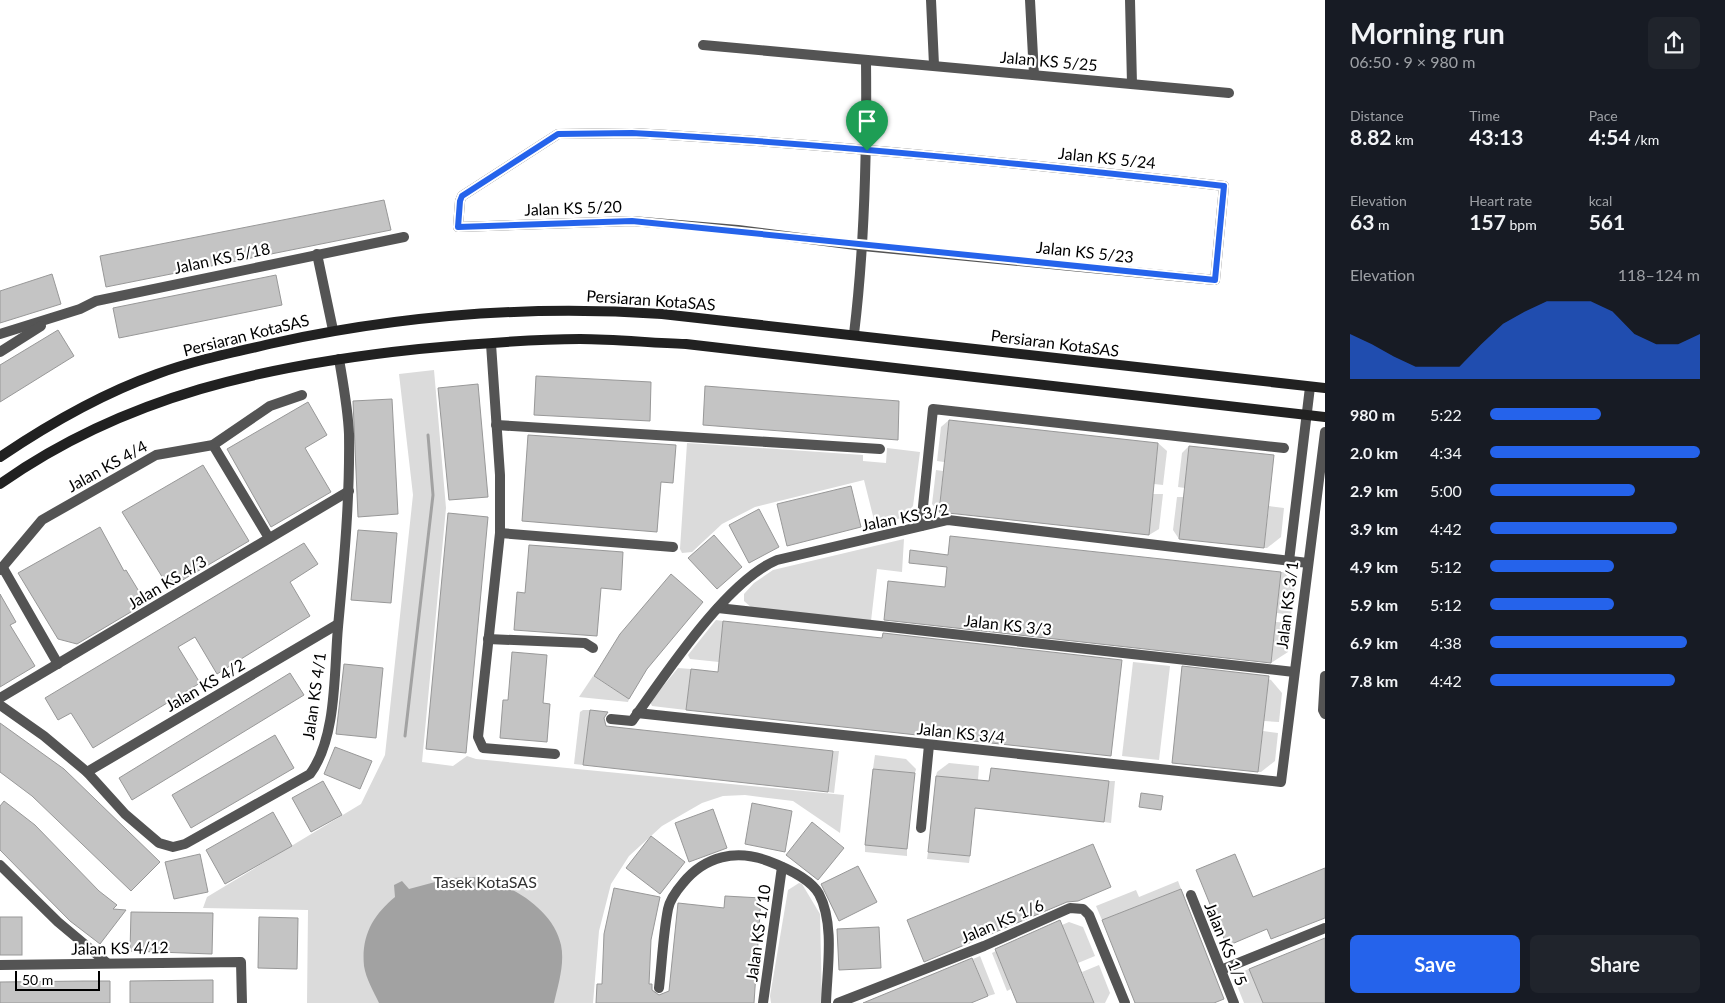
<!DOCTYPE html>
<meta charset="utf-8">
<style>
:root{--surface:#171b24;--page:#20242c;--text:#f1f3f6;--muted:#9ea1a6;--accent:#2563eb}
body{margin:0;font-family:Lato,sans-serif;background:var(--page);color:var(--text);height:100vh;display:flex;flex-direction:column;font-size:19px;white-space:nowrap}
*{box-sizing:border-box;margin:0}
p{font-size:16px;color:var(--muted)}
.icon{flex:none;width:28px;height:28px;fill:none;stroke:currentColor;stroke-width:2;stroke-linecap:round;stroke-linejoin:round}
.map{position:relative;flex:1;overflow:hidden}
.panel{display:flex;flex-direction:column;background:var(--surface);width:400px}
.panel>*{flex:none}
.scale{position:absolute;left:15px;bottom:12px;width:85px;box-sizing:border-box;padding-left:5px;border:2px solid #000;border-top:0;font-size:14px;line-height:18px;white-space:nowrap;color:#000;-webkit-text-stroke:4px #fff;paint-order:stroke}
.pin{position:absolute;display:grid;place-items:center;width:42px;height:42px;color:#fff;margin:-51px -21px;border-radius:50% 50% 50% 0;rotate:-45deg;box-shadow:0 0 5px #0007}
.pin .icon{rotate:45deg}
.round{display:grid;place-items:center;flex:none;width:52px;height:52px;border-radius:8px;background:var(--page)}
.headline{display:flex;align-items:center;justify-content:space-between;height:85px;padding:0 25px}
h1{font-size:28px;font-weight:700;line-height:38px}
.metrics{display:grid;grid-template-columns:repeat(3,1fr);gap:8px;height:85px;padding:5px 25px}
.metrics div{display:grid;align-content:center}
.metrics b{font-size:21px;font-weight:700}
.metrics small{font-size:14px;font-weight:400}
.metrics p{font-size:14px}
.chart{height:140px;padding:10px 25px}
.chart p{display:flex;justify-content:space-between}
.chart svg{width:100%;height:90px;margin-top:5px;fill:var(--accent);opacity:.7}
.cta{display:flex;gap:10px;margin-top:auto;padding:10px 25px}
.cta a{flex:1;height:58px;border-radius:8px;background:var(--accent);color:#fff;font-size:20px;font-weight:700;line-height:58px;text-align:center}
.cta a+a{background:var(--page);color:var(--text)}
ul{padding:0 25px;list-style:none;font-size:16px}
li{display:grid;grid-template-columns:80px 60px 1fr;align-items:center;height:38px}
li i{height:12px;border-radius:6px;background:var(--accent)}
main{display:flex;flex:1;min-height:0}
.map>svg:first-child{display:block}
.green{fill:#dbdbdb}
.water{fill:#a2a2a2}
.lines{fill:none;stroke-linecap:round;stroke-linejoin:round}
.stream{stroke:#a2a2a2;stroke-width:3}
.building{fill:#c4c4c4;stroke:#989898}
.street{stroke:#545454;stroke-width:10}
.secondary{stroke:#212121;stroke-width:10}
.route-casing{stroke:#fff;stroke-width:10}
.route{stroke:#2563eb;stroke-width:6}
.labels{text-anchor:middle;stroke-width:4.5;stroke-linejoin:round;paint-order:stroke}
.street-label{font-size:16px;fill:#000;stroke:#fff}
.park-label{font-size:16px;fill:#323232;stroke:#fff}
</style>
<main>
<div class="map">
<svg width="1325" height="1003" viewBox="0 0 1325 1003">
<rect width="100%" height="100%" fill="#fff"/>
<g class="green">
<polygon points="434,370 446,508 422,762 453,766 467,756 476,759 844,795 840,833 793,801 745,795 723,796 702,803 662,826 629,856 611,884 599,931 593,1003 307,1003 308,910 203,908 207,897 361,804 385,755 413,495 399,374"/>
<polygon points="949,420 944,462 937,461 941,427"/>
<polygon points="687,443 863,455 863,461 886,463 887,448 920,452 913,506 902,518 875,524 864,480 755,507 722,524 692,552 682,553 680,549"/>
<polygon points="1158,443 1167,451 1163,485 1154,484"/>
<polygon points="1189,446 1185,488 1178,487 1182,453"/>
<polygon points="936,470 943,471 939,512 932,504"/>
<polygon points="1153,494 1163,494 1159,529 1149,535"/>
<polygon points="1177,497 1184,497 1179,539 1173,530"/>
<polygon points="1269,506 1284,508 1281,537 1267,548 1264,548"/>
<polygon points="904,539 902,572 877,569 871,621 752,608 744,601 744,594 754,583 773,570"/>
<polygon points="1281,572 1284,572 1295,586 1291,615 1277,613"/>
<polygon points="716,620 723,621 719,662 690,659 688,655"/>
<polygon points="1276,622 1291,623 1288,652 1271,663"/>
<polygon points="1133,662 1170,666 1159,760 1122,756"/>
<polygon points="678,668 691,669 686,710 652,706 650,702"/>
<polygon points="593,676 629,699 628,702 579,697"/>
<polygon points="1268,679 1271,680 1282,693 1279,722 1264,721"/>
<polygon points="583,710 590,710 583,765 574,764 580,712"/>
<polygon points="1263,731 1278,733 1275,761 1261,772 1258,772"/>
<polygon points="833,751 839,751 834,793 828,792"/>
<polygon points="875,755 906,759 916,769 915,773 873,769"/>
<polygon points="949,763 979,766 978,780 936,776 937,772"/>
<polygon points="1109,781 1115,781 1111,823 1104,822"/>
<polygon points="865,845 907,849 907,856 865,852"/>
<polygon points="928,852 970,856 969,863 927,859"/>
<polygon points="1178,881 1181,889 1102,920 1096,906 1136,890 1139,897"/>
<polygon points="799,883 802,884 820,914 822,1003 771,1003 770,996 788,890"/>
<polygon points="1069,922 1083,927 1095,956 1078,963 1062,925"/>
<polygon points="996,951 1011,989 1007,991 992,953"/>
<polygon points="980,956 995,994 988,996 973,959"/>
<polygon points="1099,965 1110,993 1105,1003 1094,1003 1082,972"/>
<polygon points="1249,969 1263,1003 1244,1003 1236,983 1239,973"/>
</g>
<path class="water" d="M 479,877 C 511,884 554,910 561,945 C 565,964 558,985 554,1003 L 379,1003 C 374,992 366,979 364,966 C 361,936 373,915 395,897 L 394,885 L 402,881 L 409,889 L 450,878 Z"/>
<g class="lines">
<polyline class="stream" points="405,736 433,495 428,435"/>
</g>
<g class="building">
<polygon points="384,200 391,230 106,287 100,256"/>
<polygon points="52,274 61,304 0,323 0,291"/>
<polygon points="276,275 282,305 119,338 113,308"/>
<polygon points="58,330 74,356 0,402 0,365"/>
<polygon points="536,376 651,382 650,421 534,415"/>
<polygon points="478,384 488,497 449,500 438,388"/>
<polygon points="705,386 899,401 898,440 703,425"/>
<polygon points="392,399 398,514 358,517 353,401"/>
<polygon points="308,402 327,435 305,448 331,492 271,527 227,449"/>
<polygon points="949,420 1158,443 1149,535 939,512"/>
<polygon points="528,435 676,445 673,483 661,482 657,532 522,521"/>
<polygon points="1189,446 1274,455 1264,548 1179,539"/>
<polygon points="203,465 249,541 169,588 122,512"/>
<polygon points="851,486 861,527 787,546 777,504"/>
<polygon points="759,509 779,547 749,563 729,525"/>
<polygon points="448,513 488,517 466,753 426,749"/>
<polygon points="100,527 124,571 126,570 146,603 77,644 58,639 18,573"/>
<polygon points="358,530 397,533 391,603 351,600"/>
<polygon points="714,535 742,567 717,589 688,558"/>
<polygon points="950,536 1281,572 1271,663 884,620 888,581 945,587 947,567 909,563 910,550 948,555"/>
<polygon points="304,543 318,564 290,582 310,616 217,674 195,637 178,647 200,683 93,748 71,713 58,720 45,698"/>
<polygon points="529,545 623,552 621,590 601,588 597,636 514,630 517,592 525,593"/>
<polygon points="671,574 703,602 647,669 629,699 594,676 620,634"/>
<polygon points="0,594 16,622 10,625 35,666 0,687"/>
<polygon points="723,621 882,638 883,633 1122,660 1111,756 686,710 691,669 718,672"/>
<polygon points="512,652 547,655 543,703 550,704 547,742 500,738 503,700 508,700"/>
<polygon points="344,664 383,668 376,738 336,734"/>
<polygon points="1182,666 1269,676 1258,772 1172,763"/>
<polygon points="290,673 304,695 132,800 119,778"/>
<polygon points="590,710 608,712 604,718 606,726 833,751 828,792 583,765"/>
<polygon points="0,723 64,769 160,862 131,891 32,796 0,772"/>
<polygon points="275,735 294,768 191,828 172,795"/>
<polygon points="335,747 372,761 360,789 324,774"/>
<polygon points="991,768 1109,781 1104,822 975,808 970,856 928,852 936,776 989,781"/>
<polygon points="873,769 915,773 907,849 865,845"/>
<polygon points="323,781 342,815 311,832 292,798"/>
<polygon points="1141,793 1163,796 1161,810 1139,807"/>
<polygon points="4,801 35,825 99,891 117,905 113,909 126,910 100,944 70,921 0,850 0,806"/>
<polygon points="752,803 792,811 785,852 745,844"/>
<polygon points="713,809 727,848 689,862 675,823"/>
<polygon points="273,812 292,846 225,884 206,850"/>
<polygon points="812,822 844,848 818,880 786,855"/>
<polygon points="651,836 685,862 660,894 626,868"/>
<polygon points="1093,844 1111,887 1078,901 1067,902 924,962 907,920"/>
<polygon points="200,854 208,892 174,899 165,862"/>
<polygon points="1235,854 1253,897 1325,868 1325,918 1271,939 1267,929 1227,946 1196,870"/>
<polygon points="858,866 877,902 839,921 821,884"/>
<polygon points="614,888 660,897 651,940 649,984 652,984 652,990 659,995 669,991 678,903 724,908 725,896 761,898 754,1003 596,1003 597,984 602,984 604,934"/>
<polygon points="1181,889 1224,999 1214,1003 1135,1003 1102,920"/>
<polygon points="131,912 213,913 212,954 130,951"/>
<rect x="0" y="917" width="22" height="38"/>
<polygon points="259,917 298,918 297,969 258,968"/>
<polygon points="1060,920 1094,1003 1017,1003 995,949"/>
<polygon points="879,927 881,968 839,970 837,929"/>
<polygon points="1325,938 1325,1003 1263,1003 1249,969"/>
<polygon points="972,958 988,996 971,1003 863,1003"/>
<polygon points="213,980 213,1003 130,1003 130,981"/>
<polygon points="84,981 110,981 110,1003 0,1003 0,982"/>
</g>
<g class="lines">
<g class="street">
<polyline points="931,0 934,65"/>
<polyline points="1030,0 1034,75"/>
<polyline points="1130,0 1132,84"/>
<polyline points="703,45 1229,93"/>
<path d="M 632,133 C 830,144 1027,164 1224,186 L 1215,280 L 863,246 L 738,230 L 632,221 L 458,227 L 460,201 L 462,196 L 558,134 Z"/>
<polyline points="317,254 333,330"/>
<polyline points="0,334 80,309 96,301 404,237"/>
<path d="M 854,334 C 865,243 867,152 866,60"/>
<polyline points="491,344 500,475 500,533 478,737 483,748 555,754"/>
<polyline points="0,352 41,326"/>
<polyline points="496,425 880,449"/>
<polyline points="213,445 269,538"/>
<polyline points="921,526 933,409 1284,448"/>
<polyline points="500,533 673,547"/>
<polyline points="1289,561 1310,387"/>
<polyline points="3,568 58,664"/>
<polyline points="0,570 42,520 156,455 213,445 270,406 302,395"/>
<polyline points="718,608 1294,672"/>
<polyline points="488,639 585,643 593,648"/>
<polyline points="1325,676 1323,710 1325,714"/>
<polyline points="0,698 349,491"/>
<path d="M 0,705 L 44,736 L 87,772 L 125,814 L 159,843 L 173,847 L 185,844 L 310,774 C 337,738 334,671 338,627 C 344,562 350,499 349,434 C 348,409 343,383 339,359"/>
<polyline points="637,713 1281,782 1325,432"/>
<path d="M 611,719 L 632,721 C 665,675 726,581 777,560 L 948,520 L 1308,563"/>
<polyline points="87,772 338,624"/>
<polyline points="921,828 929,745"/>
<polyline points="0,865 58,922 107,963"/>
<polyline points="1191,895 1234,1003"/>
<polyline points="0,965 241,962 242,1003"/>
<polyline points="1221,970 1325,928"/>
<path d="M 659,988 C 662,962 663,935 668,909 C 670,899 677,890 683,883 C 705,856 736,849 768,861 C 784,867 810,878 819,894 C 835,924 827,970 826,1003"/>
<polyline points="763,1003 782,867"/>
<polyline points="838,1003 984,946 1070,908 1083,909 1089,915 1125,1003"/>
</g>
<g class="secondary">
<path d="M 0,457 C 49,424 101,394 157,374 C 195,360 235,352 274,343 C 402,315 531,305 662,314 L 1325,388"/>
<path d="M 0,484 C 126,395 268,365 419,349 C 472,344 527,339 580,339 C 615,339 651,343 686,344 L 1325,417"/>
</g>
</g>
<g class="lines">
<g class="route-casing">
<path id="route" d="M 632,133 C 830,144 1027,164 1224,186 L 1215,280 L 632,221 L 458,227 L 460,201 L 462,196 L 558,134 Z"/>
</g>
<use href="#route" class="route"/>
</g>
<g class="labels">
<g class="street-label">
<text transform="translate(1049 61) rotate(5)" y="6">Jalan KS 5/25</text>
<text transform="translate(1107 158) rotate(6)" y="6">Jalan KS 5/24</text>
<text transform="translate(573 208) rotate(-2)" y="6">Jalan KS 5/20</text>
<text transform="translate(1085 252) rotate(6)" y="6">Jalan KS 5/23</text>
<text transform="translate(222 258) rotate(-12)" y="6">Jalan KS 5/18</text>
<text transform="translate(651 300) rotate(4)" y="6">Persiaran KotaSAS</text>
<text transform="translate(246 335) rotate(-14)" y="6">Persiaran KotaSAS</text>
<text transform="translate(1055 343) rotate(7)" y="6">Persiaran KotaSAS</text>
<text transform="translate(107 466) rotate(-29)" y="6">Jalan KS 4/4</text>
<text transform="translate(905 517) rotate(-11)" y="6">Jalan KS 3/2</text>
<text transform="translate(167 582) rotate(-31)" y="6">Jalan KS 4/3</text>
<text transform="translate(1287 605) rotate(-83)" y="6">Jalan KS 3/1</text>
<text transform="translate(1008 625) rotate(6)" y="6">Jalan KS 3/3</text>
<text transform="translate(205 685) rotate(-30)" y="6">Jalan KS 4/2</text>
<text transform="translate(314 696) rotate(-82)" y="6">Jalan KS 4/1</text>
<text transform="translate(961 733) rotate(6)" y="6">Jalan KS 3/4</text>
<text transform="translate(1002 921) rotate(-23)" y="6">Jalan KS 1/6</text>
<text transform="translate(758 933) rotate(-82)" y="6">Jalan KS 1/10</text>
<text transform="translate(1226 944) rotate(68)" y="6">Jalan KS 1/5</text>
<text transform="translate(120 948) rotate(-1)" y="6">Jalan KS 4/12</text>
</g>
<g class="park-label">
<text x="485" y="888">Tasek KotaSAS</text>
</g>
</g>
</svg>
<div class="scale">50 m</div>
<div class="pin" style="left:867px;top:151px;background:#1e9e55"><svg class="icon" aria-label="arrive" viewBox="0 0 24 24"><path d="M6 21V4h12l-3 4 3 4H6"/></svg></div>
</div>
<section class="panel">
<div class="headline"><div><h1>Morning run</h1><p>06:50 · 9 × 980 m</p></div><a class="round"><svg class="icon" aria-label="share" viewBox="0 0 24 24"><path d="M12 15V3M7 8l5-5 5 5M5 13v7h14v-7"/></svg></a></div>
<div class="metrics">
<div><p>Distance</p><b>8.82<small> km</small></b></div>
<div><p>Time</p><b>43:13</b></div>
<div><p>Pace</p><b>4:54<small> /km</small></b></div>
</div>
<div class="metrics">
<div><p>Elevation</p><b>63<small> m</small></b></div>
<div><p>Heart rate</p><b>157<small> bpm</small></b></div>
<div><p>kcal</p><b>561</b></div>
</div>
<div class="chart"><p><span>Elevation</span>118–124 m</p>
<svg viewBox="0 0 160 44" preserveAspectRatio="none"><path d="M0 44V22L10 27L20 33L30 38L40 38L50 38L60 27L70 17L80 11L90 6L100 6L110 6L120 11L130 22L140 27L150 27L160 22V44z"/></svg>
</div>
<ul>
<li><b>980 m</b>5:22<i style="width:53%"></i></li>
<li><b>2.0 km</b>4:34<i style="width:100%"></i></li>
<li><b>2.9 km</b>5:00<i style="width:69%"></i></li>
<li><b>3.9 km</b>4:42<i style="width:89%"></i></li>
<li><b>4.9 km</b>5:12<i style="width:59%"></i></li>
<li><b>5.9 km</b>5:12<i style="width:59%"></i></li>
<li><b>6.9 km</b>4:38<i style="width:94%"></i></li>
<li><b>7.8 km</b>4:42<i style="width:88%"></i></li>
</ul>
<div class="cta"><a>Save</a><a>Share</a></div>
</section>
</main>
